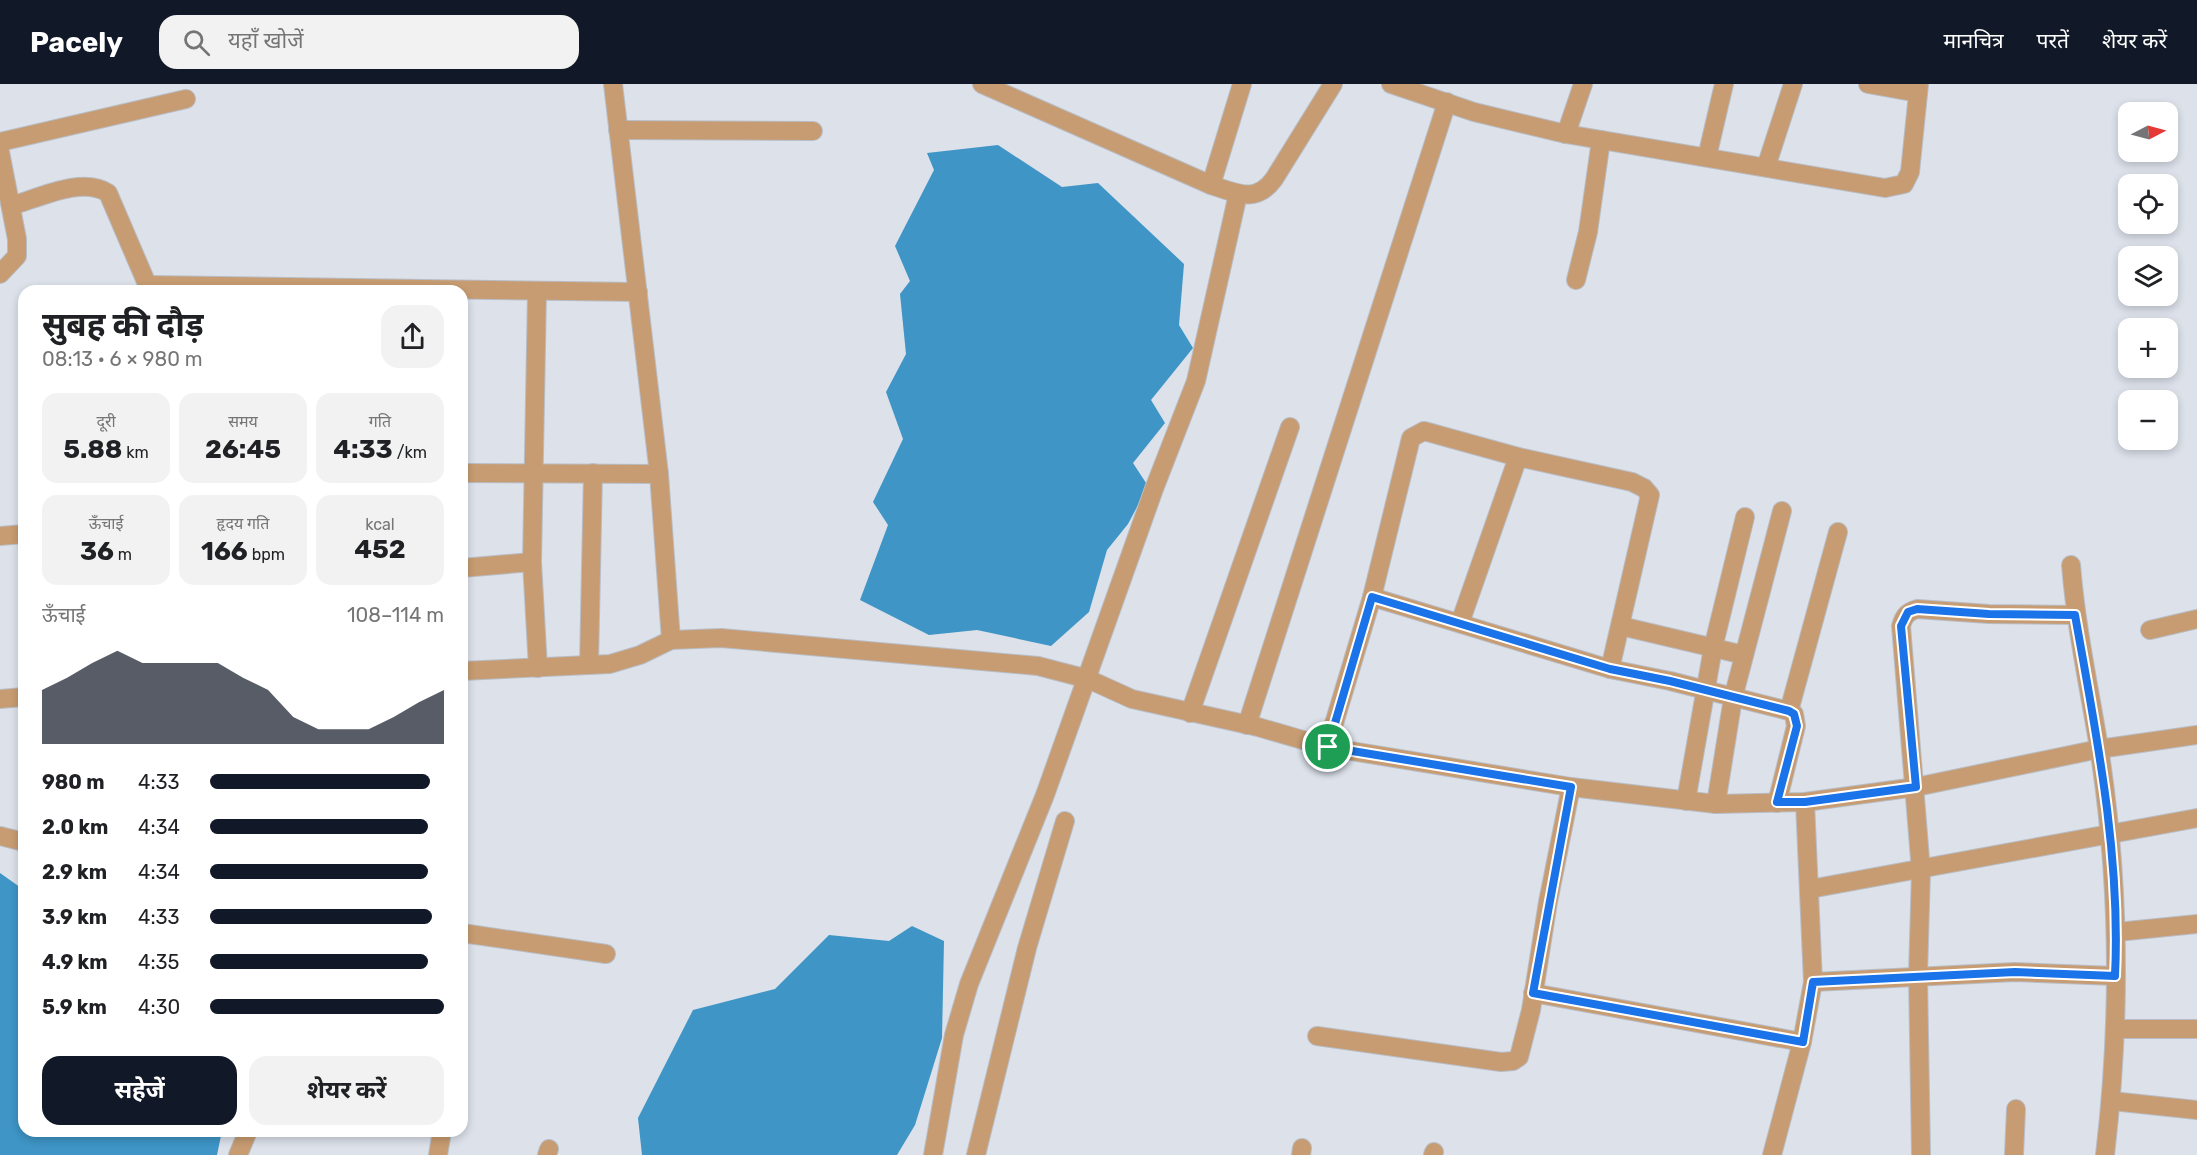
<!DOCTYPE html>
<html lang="hi">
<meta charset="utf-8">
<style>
:root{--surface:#fff;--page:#f2f2f2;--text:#202124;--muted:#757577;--accent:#111827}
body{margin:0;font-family:Rubik,"Noto Sans Devanagari",sans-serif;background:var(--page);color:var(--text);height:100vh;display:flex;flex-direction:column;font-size:22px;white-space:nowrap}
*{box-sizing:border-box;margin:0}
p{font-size:20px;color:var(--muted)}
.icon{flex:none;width:33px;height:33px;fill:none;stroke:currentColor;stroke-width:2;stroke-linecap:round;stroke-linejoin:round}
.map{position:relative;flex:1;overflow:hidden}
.panel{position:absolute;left:18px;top:201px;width:450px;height:852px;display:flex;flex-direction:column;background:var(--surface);border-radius:18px;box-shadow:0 3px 9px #0003}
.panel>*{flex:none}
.needle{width:39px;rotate:84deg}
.controls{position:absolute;left:2118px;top:18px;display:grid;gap:12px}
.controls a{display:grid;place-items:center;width:60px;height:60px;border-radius:12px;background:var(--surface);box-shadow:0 3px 9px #0003;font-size:30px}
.pin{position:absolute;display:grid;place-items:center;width:51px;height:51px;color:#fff;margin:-26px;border:3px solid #fff;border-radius:50%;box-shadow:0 2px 6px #0007}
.round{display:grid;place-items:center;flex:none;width:63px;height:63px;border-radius:18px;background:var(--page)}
.summary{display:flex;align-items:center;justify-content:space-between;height:102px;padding:0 24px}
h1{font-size:33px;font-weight:700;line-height:45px}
.figures{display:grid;grid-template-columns:repeat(3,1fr);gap:9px;height:102px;padding:6px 24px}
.figures div{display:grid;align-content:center;border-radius:15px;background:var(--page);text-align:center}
.figures b{font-size:26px;font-weight:700}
.figures small{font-size:16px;font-weight:400}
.figures p{font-size:16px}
.chart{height:168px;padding:12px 24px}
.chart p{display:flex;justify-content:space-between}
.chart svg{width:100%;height:108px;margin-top:6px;fill:var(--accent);opacity:.7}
.cta{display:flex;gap:12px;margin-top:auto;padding:12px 24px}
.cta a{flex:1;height:69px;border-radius:18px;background:var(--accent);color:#fff;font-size:24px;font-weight:700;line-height:69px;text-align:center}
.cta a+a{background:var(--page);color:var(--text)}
ul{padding:0 24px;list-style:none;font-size:20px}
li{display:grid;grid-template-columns:96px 72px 1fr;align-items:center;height:45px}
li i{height:15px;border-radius:8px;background:var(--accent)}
header{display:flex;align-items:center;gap:36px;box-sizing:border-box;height:84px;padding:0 30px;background:var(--accent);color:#fff}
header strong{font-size:28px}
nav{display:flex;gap:33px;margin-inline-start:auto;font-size:21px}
.search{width:420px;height:54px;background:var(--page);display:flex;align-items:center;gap:15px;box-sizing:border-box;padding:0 21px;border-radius:18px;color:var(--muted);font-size:22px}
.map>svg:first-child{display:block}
.water{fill:#3e95c6}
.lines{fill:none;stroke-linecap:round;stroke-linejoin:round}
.street-casing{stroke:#b8bdc5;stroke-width:20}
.street{stroke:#c79c72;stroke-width:18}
.route-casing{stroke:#fff;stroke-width:12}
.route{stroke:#1a73e8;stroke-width:8}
</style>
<header>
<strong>Pacely</strong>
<div class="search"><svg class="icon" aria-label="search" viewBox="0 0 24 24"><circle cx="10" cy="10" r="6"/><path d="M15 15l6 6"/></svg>यहाँ खोजें</div>
<nav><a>मानचित्र</a><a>परतें</a><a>शेयर करें</a></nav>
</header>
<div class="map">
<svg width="2197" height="1071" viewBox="0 0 2197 1071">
<rect width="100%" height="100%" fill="#dce1ea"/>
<g class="water">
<polygon points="998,61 1062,103 1098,99 1184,180 1179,241 1193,264 1151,316 1165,339 1133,379 1148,402 1128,440 1107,466 1089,528 1051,562 977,546 929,551 860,516 888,441 873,418 903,355 886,308 906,270 900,210 910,197 895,162 934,86 927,69"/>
<polygon points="0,789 24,806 24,1047 222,1047 217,1071 0,1071"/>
<polygon points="912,842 944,857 942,954 915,1041 897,1071 642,1071 638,1034 693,926 775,905 829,851 889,857"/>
</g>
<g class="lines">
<g class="street-casing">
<g id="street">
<polyline points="613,0 659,390 671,556"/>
<path d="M 982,0 L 1211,101 C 1236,109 1256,120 1274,95 L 1333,0"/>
<polyline points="1391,0 1474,28 1566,50 1885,104 1904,100 1910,88 1919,0"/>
<polyline points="1868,0 1918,9"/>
<polyline points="618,46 813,47"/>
<polyline points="1566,50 1583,0"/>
<polyline points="0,58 186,15"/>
<polyline points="0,68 17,155 17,172 0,190"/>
<polyline points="1707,73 1724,0"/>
<polyline points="1766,83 1793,0"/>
<polyline points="1211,101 1242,0"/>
<path d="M 11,122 C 39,114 82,92 108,109 L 150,207"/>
<polyline points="1576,196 1588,148 1601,56"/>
<polyline points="149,201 638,208"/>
<polyline points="537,208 532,478 538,584"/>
<polyline points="462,389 659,390"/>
<polyline points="0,452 24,450"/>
<path d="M 2071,481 C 2076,543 2089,603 2099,664 C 2120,799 2121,935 2105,1071"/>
<polyline points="462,484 532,478"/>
<polyline points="1372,513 1610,585 1670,597 1789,627 1794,630 1796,642 1777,719"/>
<polyline points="1460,539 1518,373"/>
<polyline points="1621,542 1744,571"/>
<polyline points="2150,546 2197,535"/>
<polyline points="589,581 593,389"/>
<polyline points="462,587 610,580 640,571 671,556 721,554 1038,582 1088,595 1132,615 1258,643 1327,663 1571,703 1716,720 1805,718 1916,703 2099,665 2197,651"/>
<polyline points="0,615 24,613"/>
<polyline points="1789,627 1838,448"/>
<polyline points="1190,629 1290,343"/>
<polyline points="1247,641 1447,18"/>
<polyline points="1327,663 1372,513 1411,354 1424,347 1518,373 1632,398 1644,404 1650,411 1610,585"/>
<polyline points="1686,717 1713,564 1745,433"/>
<polyline points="1716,720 1733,614 1782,427"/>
<polyline points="0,752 24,758"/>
<polyline points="1810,805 2197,734"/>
<polyline points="2117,848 2197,840"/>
<polyline points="462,849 606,870"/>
<polyline points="1813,898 2015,888 2115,892"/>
<polyline points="1533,909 1802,958"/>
<polyline points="2117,945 2197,945"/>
<polyline points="1317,952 1501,978 1513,977 1519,973 1531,926 1548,818 1571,703"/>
<polyline points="2112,1017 2197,1026"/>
<polyline points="238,1071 248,1047"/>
<polyline points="438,1071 442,1047"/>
<polyline points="547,1071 549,1065"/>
<polyline points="933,1071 954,951 969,900 1045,711 1154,405 1196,297 1238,110"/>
<polyline points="976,1071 1027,864 1065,737"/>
<polyline points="1301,1071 1302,1064"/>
<polyline points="1433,1071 1434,1068"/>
<polyline points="1772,1071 1802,958 1813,898 1805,718"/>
<path d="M 1921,1071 L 1918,891 L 1921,787 L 1901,542 C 1904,532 1907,528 1917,525 L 1989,530 L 2075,531"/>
<polyline points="2014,1071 2016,1025"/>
</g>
</g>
<use href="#street" class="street"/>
</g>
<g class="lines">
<g class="route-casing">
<path id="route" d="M 1372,513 L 1610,585 L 1670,597 L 1789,627 L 1794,630 L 1797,642 L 1777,718 L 1805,718 L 1916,703 L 1901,542 L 1908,528 L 1917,525 L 1989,530 L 2075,531 C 2096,649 2121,771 2115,892 L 2015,888 L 1813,898 L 1803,958 L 1533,909 L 1571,703 L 1328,663 Z"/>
</g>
<use href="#route" class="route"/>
</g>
</svg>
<div class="controls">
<a><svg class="needle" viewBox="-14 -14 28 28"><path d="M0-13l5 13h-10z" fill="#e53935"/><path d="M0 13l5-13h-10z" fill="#757577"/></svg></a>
<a><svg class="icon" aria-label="locate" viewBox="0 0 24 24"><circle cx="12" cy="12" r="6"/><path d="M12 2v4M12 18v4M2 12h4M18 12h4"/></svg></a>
<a><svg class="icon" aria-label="layers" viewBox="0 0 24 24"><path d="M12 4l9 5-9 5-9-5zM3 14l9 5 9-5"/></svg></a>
<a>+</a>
<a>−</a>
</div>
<div class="pin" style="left:1328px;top:663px;background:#1e9e55"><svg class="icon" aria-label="arrive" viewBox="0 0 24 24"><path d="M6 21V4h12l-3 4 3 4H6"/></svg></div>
<section class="panel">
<div class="summary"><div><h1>सुबह की दौड़</h1><p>08:13 · 6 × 980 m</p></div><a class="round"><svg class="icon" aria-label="share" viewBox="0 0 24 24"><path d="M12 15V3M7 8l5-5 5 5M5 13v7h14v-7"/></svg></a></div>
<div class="figures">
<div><p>दूरी</p><b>5.88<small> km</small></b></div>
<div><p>समय</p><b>26:45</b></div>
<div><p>गति</p><b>4:33<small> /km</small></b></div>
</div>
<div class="figures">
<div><p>ऊँचाई</p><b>36<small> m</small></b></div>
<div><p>हृदय गति</p><b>166<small> bpm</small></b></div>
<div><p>kcal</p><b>452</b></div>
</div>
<div class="chart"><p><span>ऊँचाई</span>108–114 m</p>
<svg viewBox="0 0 160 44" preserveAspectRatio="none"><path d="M0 44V22L10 17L20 11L30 6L40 11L50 11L60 11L70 11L80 17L90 22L100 33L110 38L120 38L130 38L140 33L150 27L160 22V44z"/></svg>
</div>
<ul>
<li><b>980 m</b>4:33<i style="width:94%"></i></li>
<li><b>2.0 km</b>4:34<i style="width:93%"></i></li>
<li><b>2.9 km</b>4:34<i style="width:93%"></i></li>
<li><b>3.9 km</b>4:33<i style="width:95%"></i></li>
<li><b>4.9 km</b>4:35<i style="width:93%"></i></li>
<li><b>5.9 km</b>4:30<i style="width:100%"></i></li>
</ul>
<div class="cta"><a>सहेजें</a><a>शेयर करें</a></div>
</section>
</div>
